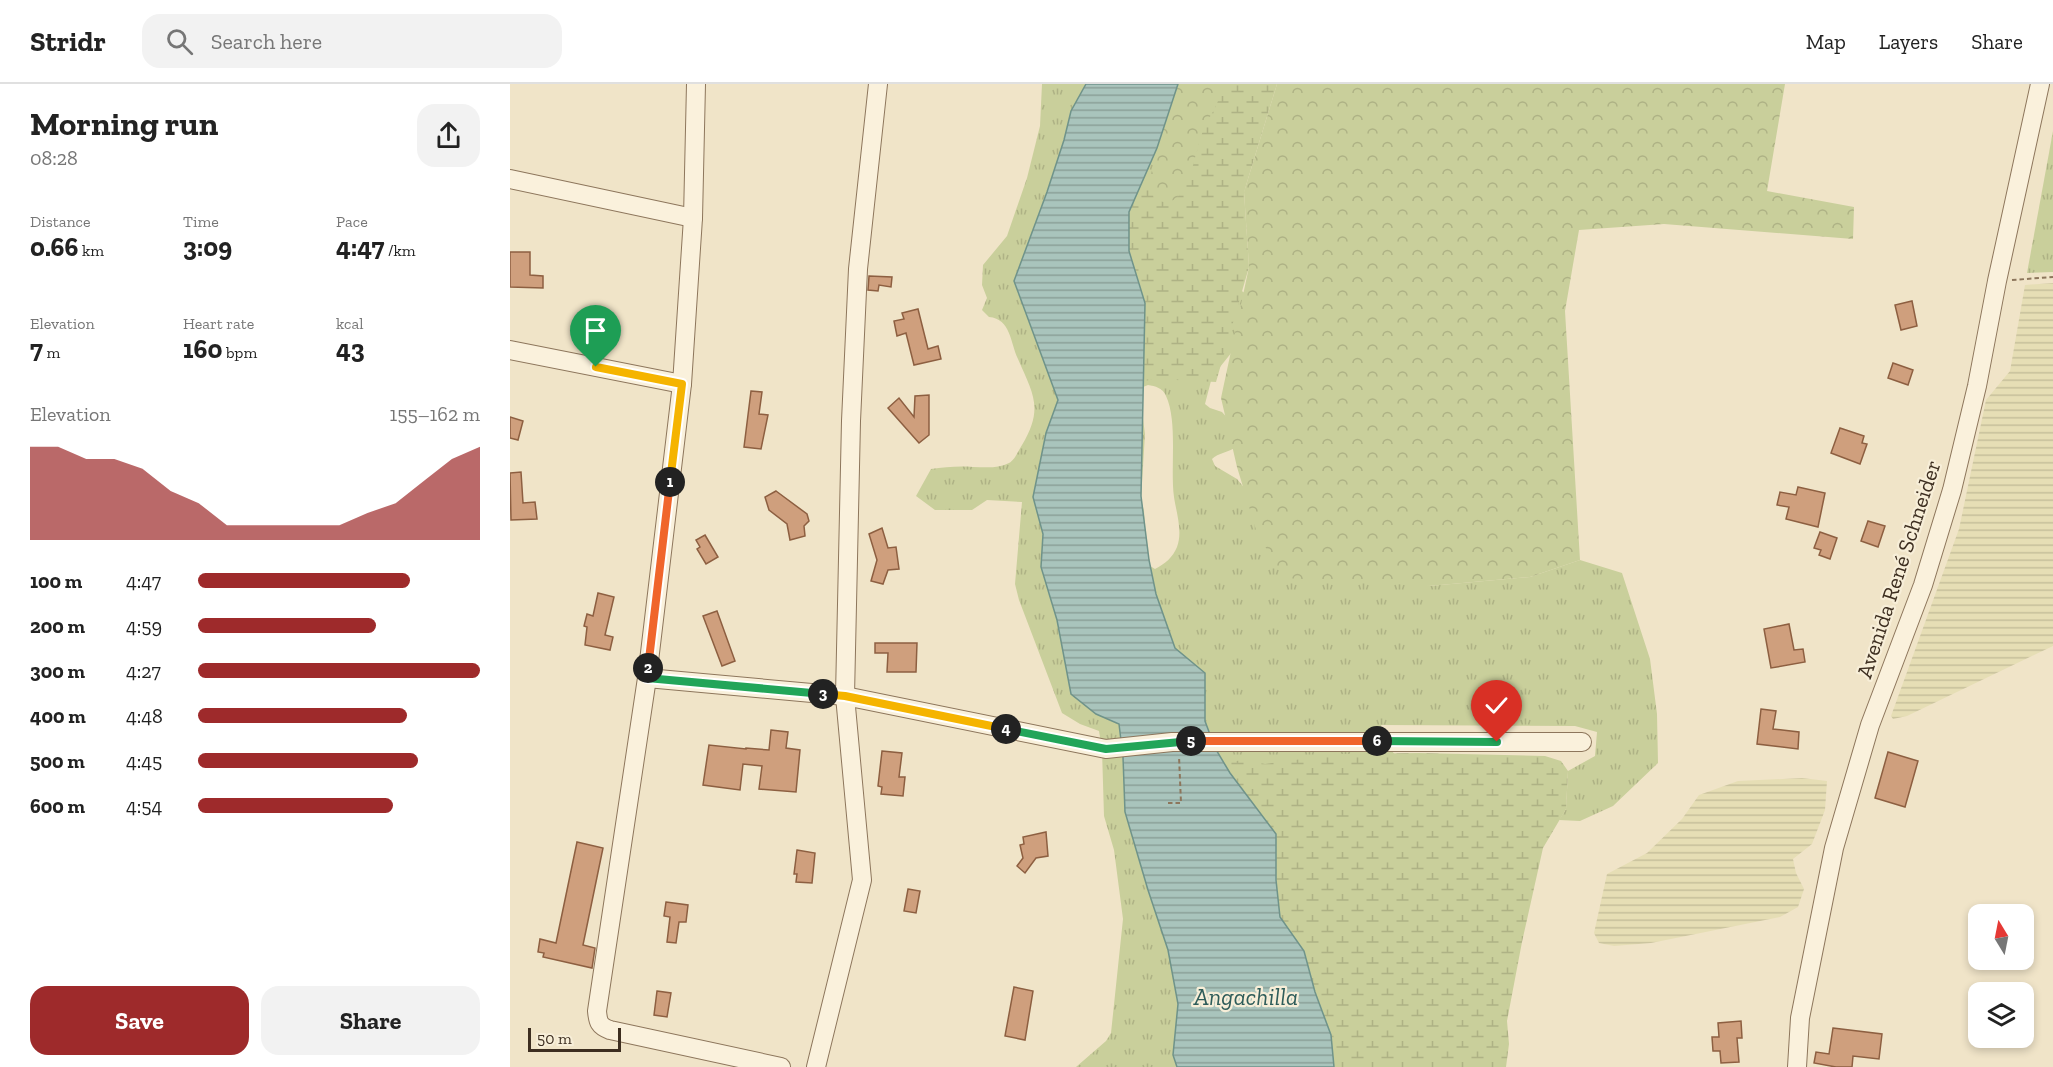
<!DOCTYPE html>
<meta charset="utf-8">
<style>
:root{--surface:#fff;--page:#f2f2f2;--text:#222;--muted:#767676;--line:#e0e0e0;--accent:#9e2a2b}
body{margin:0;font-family:"Zilla Slab",serif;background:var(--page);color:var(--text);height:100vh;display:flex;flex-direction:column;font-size:22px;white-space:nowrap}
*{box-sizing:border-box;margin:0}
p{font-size:20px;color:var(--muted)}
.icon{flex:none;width:33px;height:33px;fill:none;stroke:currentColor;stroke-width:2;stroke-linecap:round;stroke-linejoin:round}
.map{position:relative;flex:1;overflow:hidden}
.drawer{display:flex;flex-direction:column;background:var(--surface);width:510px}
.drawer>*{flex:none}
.needle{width:39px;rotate:350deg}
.tools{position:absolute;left:1458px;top:820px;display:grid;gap:12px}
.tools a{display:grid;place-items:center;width:66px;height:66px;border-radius:12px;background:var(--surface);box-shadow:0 3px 9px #0003;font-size:30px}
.scale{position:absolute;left:18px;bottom:15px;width:93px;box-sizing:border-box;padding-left:6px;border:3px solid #3d2e20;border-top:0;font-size:16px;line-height:21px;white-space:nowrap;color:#3d2e20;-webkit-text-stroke:4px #f7eed8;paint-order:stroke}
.pin{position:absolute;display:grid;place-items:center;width:51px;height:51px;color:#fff;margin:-62px -26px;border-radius:50% 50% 50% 0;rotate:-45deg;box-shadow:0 0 6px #0007}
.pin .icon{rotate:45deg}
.km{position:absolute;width:30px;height:30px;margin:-15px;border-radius:50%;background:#222;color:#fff;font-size:16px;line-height:30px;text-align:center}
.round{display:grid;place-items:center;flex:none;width:63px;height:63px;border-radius:18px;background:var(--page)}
.overview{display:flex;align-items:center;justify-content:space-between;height:102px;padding:0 30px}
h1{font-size:33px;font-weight:800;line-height:45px}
.stats{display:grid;grid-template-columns:repeat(3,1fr);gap:9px;height:102px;padding:6px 30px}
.stats div{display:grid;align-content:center}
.stats b{font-size:26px;font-weight:800}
.stats small{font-size:16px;font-weight:400}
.stats p{font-size:16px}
.chart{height:168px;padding:12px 30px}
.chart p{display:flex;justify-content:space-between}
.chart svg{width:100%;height:108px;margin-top:6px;fill:var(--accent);opacity:.7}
.action{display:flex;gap:12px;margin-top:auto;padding:12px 30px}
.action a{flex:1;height:69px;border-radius:18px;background:var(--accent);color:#fff;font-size:24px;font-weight:800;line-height:69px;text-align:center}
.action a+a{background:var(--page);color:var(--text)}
ul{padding:0 30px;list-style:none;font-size:20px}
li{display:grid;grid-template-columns:96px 72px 1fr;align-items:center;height:45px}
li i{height:15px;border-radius:8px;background:var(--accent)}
header{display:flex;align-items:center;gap:36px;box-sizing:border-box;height:84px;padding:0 30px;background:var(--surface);border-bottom:2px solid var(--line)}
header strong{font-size:28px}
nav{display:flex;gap:33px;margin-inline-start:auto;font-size:21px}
.search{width:420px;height:54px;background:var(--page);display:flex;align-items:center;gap:15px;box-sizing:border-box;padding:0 21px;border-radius:18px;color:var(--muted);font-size:22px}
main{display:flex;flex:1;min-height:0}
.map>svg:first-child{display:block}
.farmland{fill:url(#farmland-rules)}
.grass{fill:url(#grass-tufts);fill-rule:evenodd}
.forest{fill:url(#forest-crowns)}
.wetland{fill:url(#wetland-marsh)}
.water{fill:url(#water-rules);stroke:#6f938a;stroke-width:1.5}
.building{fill:#cf9f7d;stroke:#8d5f41;stroke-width:1.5}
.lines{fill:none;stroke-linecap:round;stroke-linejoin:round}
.minor-casing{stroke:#8d765c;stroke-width:20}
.path{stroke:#8d765c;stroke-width:2;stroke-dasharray:4.5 3;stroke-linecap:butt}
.minor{stroke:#faf1dc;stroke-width:18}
.split-1-casing{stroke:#fff;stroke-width:12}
.split-2-casing{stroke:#fff;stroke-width:12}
.split-3-casing{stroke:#fff;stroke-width:12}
.split-4-casing{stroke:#fff;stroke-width:12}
.split-5-casing{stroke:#fff;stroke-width:12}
.split-6-casing{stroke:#fff;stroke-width:12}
.split-7-casing{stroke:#fff;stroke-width:12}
.split-1{stroke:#f5b400;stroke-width:8}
.split-2{stroke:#f0652b;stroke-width:8}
.split-3{stroke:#22a559;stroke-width:8}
.split-4{stroke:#f5b400;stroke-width:8}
.split-5{stroke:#22a559;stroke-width:8}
.split-6{stroke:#f0652b;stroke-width:8}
.split-7{stroke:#22a559;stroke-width:8}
.labels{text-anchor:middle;stroke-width:4.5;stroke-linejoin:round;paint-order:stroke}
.street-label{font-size:22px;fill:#3d2e20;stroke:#f7eed8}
.water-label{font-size:24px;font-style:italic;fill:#2f5d5a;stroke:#f7eed8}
</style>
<header>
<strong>Stridr</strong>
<div class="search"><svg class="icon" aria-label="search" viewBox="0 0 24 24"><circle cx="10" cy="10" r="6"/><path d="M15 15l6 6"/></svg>Search here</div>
<nav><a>Map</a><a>Layers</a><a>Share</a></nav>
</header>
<main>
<section class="drawer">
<div class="overview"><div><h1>Morning run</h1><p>08:28</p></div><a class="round"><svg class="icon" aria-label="share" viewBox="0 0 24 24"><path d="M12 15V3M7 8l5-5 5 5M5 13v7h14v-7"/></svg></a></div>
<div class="stats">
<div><p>Distance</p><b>0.66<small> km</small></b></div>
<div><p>Time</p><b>3:09</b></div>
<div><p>Pace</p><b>4:47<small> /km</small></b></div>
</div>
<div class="stats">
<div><p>Elevation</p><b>7<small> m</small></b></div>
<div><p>Heart rate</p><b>160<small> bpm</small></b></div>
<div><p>kcal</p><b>43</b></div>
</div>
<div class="chart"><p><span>Elevation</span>155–162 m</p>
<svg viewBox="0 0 160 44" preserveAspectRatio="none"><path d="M0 44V6L10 6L20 11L30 11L40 15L50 24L60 29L70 38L80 38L90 38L100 38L110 38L120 33L130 29L140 20L150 11L160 6V44z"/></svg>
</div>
<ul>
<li><b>100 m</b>4:47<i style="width:75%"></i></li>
<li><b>200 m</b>4:59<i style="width:63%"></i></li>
<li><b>300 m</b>4:27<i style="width:100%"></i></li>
<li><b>400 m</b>4:48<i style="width:74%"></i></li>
<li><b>500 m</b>4:45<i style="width:78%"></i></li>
<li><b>600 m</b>4:54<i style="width:69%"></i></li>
</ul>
<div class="action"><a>Save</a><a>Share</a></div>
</section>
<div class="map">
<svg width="1543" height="983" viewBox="0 0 1543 983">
<defs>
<pattern id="farmland-rules" width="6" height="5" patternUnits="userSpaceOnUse" patternTransform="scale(1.5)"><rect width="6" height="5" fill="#e6deb5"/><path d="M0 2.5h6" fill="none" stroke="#c6bf9b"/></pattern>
<pattern id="grass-tufts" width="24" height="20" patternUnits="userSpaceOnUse" patternTransform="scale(1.5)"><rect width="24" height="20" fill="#c9cf9b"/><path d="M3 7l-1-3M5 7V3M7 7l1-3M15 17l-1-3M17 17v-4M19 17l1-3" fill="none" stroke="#aeb285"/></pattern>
<pattern id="forest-crowns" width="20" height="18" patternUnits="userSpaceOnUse" patternTransform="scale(1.5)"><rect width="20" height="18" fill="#c9cf9b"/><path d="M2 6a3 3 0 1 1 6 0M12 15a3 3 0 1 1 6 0" fill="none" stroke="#aeb285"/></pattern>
<pattern id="wetland-marsh" width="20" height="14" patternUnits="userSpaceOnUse" patternTransform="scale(1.5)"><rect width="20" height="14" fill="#c9cf9b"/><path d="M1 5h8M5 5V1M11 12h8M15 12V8" fill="none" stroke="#aeb285"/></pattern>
<pattern id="water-rules" width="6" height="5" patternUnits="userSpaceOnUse" patternTransform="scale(1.5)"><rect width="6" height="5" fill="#a9c4bc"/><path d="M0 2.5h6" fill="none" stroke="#8ba098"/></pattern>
</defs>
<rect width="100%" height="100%" fill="#f0e4c8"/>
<g class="farmland">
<polygon points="1543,199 1543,562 1397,632 1383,635 1381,632 1449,445 1476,316 1500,287 1515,201"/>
<polygon points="1292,694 1317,697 1315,726 1302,760 1283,775 1286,789 1294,805 1288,823 1270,833 1141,859 1104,862 1089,859 1084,849 1097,790 1137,769 1172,735 1189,711 1228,697"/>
</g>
<g class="grass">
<path d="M 532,0 L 754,0 L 718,197 L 736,210 L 726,263 L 702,293 L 695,320 L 700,324 L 712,328 L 727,345 L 726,363 C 719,368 708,369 702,375 L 705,382 L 727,395 L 737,407 L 919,502 L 1020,493 L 1070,476 L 1112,489 L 1140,575 L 1147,630 L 1148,679 L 1103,722 L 1070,737 L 1049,736 L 1056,725 L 1058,687 L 1085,672 L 1087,648 L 1065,642 L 871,641 L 877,661 L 900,689 L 990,983 L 566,983 L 596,957 L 601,949 L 613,835 L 604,766 L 594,732 L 592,666 L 589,647 L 570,640 L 552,629 L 509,516 L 505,500 L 512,418 L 477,416 L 462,426 L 425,426 L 406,412 L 421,385 C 435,383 449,382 463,383 C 475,383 487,385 499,379 C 505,376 508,367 512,361 C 534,324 523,310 508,275 C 500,258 501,235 479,233 L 472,226 L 477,214 L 472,201 L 473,181 L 497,152 L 517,94 L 530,42 ZM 638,301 C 645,302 653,304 656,312 C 668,338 660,384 664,413 C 666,427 673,448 667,463 C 663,473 655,480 645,485 L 637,480 L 634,427 L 631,415 L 635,350 L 633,335 L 627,320 L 633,303 Z"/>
<polygon points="1543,47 1543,188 1517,189"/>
</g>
<g class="forest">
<path d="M 664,0 L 712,0 C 711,18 700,31 693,47 C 685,65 678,136 644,114 L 639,98 Z"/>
<polygon points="767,0 1275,0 1257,107 1344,123 1343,155 1154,140 1069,146 1055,227 1070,476 1020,493 919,502 774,494 747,449 727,383 711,314 739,183 734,108"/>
</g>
<g class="wetland">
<path d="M 712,0 L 767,0 L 734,108 L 739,183 L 706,298 L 646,295 L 597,303 L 586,243 L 623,102 L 639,98 L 644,114 C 678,136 685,65 693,47 C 700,31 711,18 712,0 Z"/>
<polygon points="909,669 1035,672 1051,677 1058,687 1056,725 1033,764 1012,858 997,937 999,960 996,983 814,983 713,685 717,678 735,676 755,680 831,670"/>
</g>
<polygon class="water" points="576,0 668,0 647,64 619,128 619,167 635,219 631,412 639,476 646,510 665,564 695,589 695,637 705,664 720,689 766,750 766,796 770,833 794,867 805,908 821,951 824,983 667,983 663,971 668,920 658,866 638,806 615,728 613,673 609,640 586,630 561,610 547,536 531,483 533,450 523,413 536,349 548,316 504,197 537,108 554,56 561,27"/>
<g class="building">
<polygon points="0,168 20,168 20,191 33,192 33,204 0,203"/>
<polygon points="359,192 382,193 381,203 369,201 368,207 358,206"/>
<polygon points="1402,217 1407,242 1391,246 1385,221"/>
<polygon points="408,225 418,265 428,262 431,275 404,281 396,249 387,252 384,237 394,235 392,229"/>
<polygon points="1383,279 1403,286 1398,301 1378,294"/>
<polygon points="241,307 252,308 249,330 258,331 251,365 234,363"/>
<polygon points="419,311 419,351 409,359 378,324 389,314 404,333 405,312"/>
<polygon points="0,333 13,337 8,356 0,354"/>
<polygon points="1330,344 1354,352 1352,359 1357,360 1350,380 1321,369"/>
<polygon points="11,388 13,419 25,418 27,435 1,436 0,389"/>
<polygon points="1288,403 1315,409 1308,443 1276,435 1279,423 1267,421 1270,408 1286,411"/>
<polygon points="266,407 297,430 299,437 294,442 295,452 280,456 277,440 259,426 255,413"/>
<polygon points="1358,437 1375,442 1368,463 1351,457"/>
<polygon points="372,444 378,464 386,463 389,485 378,486 373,500 361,497 367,476 359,450"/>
<polygon points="1310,448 1327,454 1320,475 1309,471 1311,466 1304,464"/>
<polygon points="195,451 208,473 196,480 187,465 190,463 186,456"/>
<polygon points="88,509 104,513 95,551 103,553 100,566 75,561 77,543 74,542 77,530 83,532"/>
<polygon points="207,527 225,577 212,582 193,532"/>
<polygon points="1279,540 1284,566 1293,565 1295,578 1261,584 1254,545"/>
<polygon points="365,559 407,559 406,588 377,588 378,569 365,569"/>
<polygon points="1251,625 1266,627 1263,645 1289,648 1288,665 1247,660"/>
<polygon points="261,646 278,648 276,664 290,666 286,708 249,705 252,682 233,680 230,706 193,701 199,661 236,665 236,664 259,666"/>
<polygon points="372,667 392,669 389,693 395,693 393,712 371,710 372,703 368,702"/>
<polygon points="1378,668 1408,677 1395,723 1365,714"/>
<polygon points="536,748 538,772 526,774 515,789 507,782 513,774 510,761 514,760 513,753"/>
<polygon points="67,758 93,764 73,861 85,864 82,884 33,873 34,869 28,868 30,855 46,859"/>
<polygon points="287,766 305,769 302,799 286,798 287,790 284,790"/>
<polygon points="398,805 410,807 406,829 394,827"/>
<polygon points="156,818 178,821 176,838 169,838 166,859 157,858 160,833 154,832"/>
<polygon points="504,903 523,907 515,956 495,952"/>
<polygon points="147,907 161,909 157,933 144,931"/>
<polygon points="1231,937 1232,954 1227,954 1229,978 1211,979 1210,967 1203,967 1202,953 1209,953 1208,939"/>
<polygon points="1323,944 1372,950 1369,975 1343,972 1342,983 1326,983 1304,979 1306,968 1319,970"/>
</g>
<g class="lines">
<g class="minor-casing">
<g id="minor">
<path d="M 186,0 L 183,134 L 172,300 L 137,594 L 87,927 C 88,938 89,942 100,946 L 271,983"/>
<polyline points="0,95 183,134"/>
<polyline points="0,266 172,300"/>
<polyline points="137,594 335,612 596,665 662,658 1072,658"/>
<polyline points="306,983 352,796 335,612 341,337 348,185 368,0"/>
<polyline points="1287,983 1290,934 1324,764 1360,641 1413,501 1442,406 1467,302 1487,197 1530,0"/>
</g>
</g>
<g class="path">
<polyline points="1502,196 1543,193"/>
<polyline points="658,719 671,719 669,672"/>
</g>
<use href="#minor" class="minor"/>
</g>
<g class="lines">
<g class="split-1-casing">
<polyline id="split-1" points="86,283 172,300 160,398"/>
</g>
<g class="split-2-casing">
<polyline id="split-2" points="138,584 160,398"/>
</g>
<g class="split-3-casing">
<polyline id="split-3" points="138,584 137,594 313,610"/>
</g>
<g class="split-4-casing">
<polyline id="split-4" points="313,610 335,612 496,645"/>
</g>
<g class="split-5-casing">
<polyline id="split-5" points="496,645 596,665 681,657"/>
</g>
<g class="split-6-casing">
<polyline id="split-6" points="681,657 867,657"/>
</g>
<g class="split-7-casing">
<polyline id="split-7" points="867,657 987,658"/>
</g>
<use href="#split-1" class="split-1"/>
<use href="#split-2" class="split-2"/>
<use href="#split-3" class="split-3"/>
<use href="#split-4" class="split-4"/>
<use href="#split-5" class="split-5"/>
<use href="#split-6" class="split-6"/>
<use href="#split-7" class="split-7"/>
</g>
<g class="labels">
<g class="street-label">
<text transform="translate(1388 485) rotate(-72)" y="8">Avenida René Schneider</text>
</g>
<g class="water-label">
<text x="736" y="921">Angachilla</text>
</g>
</g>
</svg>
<div class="tools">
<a><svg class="needle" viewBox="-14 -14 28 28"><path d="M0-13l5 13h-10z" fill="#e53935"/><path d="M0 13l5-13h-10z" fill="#767676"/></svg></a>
<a><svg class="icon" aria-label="layers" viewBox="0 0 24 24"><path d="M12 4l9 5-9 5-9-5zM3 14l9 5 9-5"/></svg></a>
</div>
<div class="scale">50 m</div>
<div class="pin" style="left:86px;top:283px;background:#1e9e55"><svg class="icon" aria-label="arrive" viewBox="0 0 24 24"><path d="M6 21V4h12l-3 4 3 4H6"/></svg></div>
<div class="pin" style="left:987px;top:658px;background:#d93025"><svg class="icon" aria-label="check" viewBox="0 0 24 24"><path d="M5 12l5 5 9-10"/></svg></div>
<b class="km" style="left:160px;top:398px">1</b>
<b class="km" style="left:138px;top:584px">2</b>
<b class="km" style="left:313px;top:610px">3</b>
<b class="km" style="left:496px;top:645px">4</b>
<b class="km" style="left:681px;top:657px">5</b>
<b class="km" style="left:867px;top:657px">6</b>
</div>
</main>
